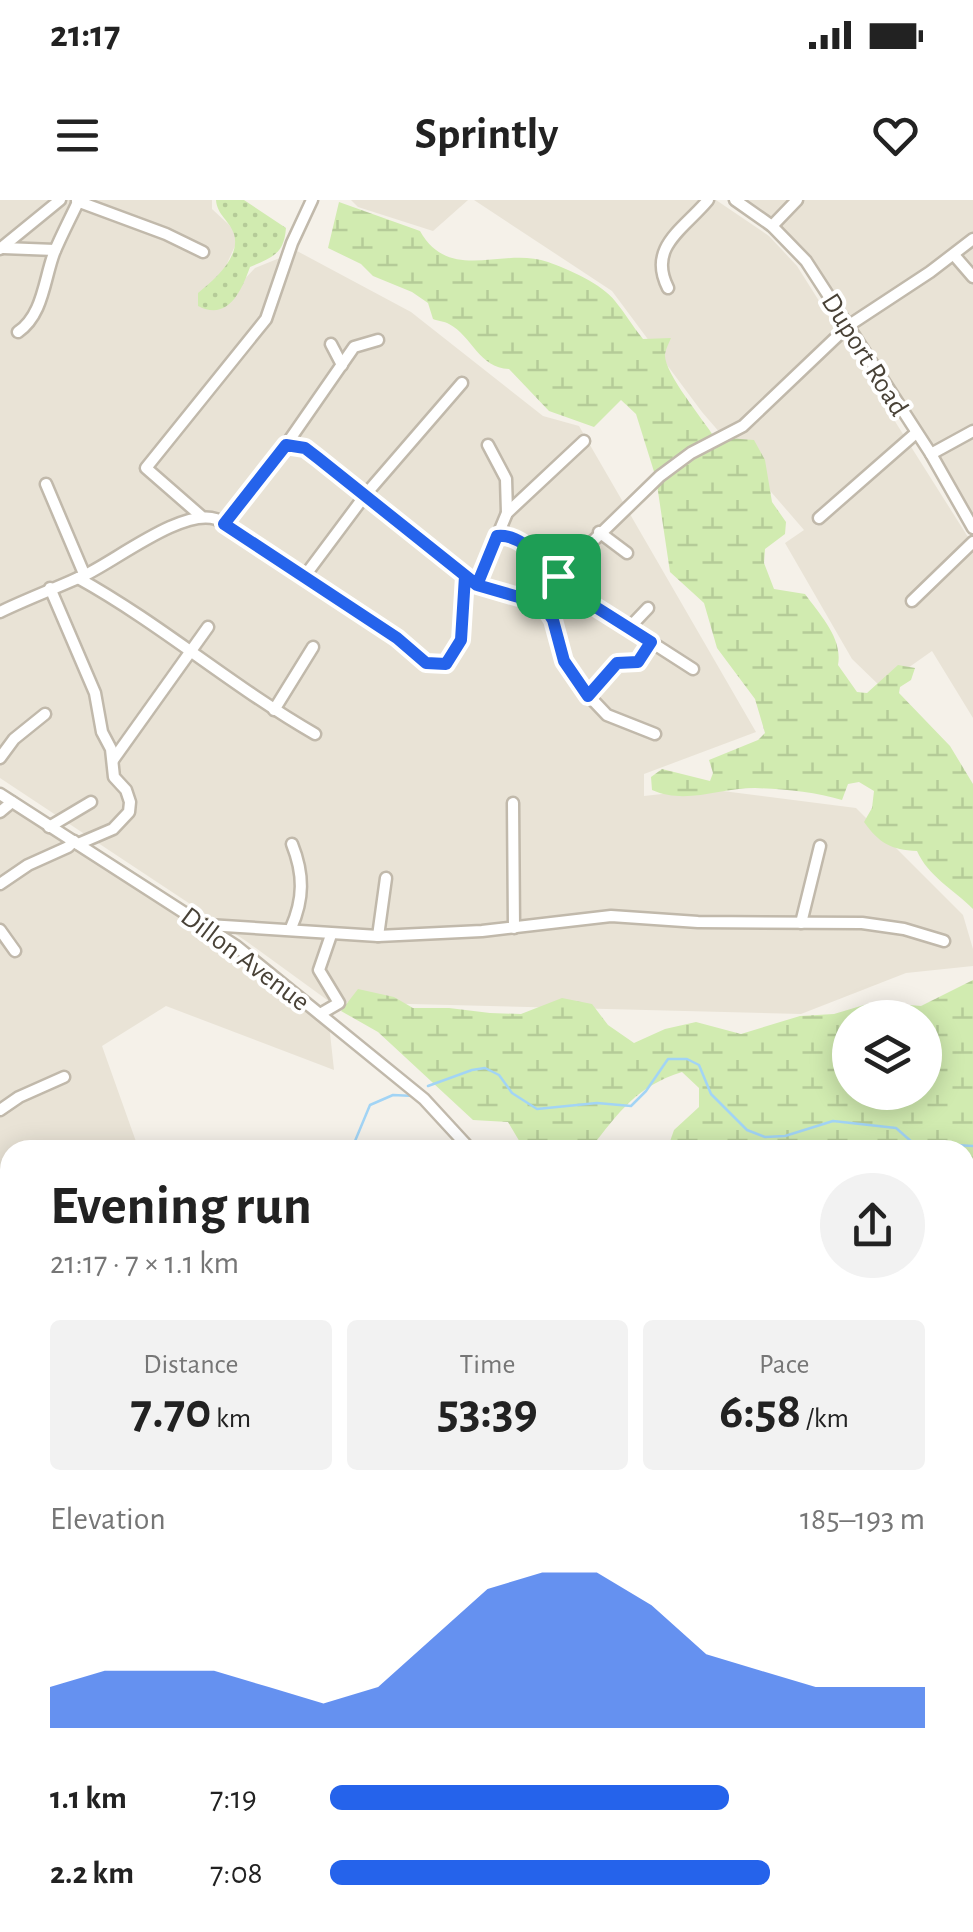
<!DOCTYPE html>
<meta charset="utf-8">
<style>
:root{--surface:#fff;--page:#f2f2f2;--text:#222;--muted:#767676;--accent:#2563eb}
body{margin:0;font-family:"Alegreya Sans",sans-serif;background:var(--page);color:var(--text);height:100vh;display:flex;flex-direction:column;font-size:38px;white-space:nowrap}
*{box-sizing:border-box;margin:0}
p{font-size:32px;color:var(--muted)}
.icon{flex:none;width:55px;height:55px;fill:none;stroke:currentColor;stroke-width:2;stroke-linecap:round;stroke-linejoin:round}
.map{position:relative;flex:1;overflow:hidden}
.panel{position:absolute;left:0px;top:940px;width:975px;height:792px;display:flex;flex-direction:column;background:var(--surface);border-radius:30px 30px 0 0;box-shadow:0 5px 25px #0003}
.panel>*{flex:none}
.fabs{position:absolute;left:832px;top:800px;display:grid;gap:20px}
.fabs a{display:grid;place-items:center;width:110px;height:110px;border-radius:50%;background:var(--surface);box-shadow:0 5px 25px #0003;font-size:50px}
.pin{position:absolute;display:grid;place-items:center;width:85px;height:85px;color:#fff;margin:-42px;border-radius:20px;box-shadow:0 5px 15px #0006}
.round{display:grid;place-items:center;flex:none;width:105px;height:105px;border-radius:52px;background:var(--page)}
.overview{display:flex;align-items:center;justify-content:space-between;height:170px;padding:0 50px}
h1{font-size:55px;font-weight:700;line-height:75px}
.metrics{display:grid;grid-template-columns:repeat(3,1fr);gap:15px;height:170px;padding:10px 50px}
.metrics div{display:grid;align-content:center;border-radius:10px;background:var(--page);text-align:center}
.metrics b{font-size:50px;font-weight:700}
.metrics small{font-size:28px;font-weight:400}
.metrics p{font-size:28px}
.chart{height:280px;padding:20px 50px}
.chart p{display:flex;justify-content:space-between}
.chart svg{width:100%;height:180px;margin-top:10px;fill:var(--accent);opacity:.7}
ul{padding:0 50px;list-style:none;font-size:32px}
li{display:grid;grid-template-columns:160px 120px 1fr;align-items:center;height:75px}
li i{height:25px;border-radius:12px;background:var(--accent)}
.status{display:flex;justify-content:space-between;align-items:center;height:70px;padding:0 50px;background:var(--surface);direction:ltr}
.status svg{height:28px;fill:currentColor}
header{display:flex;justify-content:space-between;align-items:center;height:130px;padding:0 50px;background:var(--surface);font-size:45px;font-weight:700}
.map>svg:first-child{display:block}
.residential{fill:#e9e3d6}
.grass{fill:url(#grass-dots)}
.wetland{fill:url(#wetland-marsh);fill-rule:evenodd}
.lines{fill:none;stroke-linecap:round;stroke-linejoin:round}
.stream{stroke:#a2d4f5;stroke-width:2.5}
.minor-casing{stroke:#c1b9ab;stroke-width:15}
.minor{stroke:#fff;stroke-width:10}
.route-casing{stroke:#fff;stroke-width:20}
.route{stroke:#2563eb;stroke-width:12}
.labels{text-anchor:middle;stroke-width:8;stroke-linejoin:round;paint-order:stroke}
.street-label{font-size:28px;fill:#494237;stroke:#fff}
</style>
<div class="status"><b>21:17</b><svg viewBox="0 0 49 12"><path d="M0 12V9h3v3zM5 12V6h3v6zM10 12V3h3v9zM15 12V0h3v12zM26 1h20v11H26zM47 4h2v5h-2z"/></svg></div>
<header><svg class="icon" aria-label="menu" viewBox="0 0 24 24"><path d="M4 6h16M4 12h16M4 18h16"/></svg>Sprintly<svg class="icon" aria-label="heart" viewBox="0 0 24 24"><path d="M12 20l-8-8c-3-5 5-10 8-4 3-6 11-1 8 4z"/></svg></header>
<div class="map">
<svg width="973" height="1732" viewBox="0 0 973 1732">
<defs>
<pattern id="grass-dots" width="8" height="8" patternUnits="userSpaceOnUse" patternTransform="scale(2.5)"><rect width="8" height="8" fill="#d1ebb0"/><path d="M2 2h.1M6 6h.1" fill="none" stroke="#b5cb98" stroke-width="1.8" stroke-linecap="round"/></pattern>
<pattern id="wetland-marsh" width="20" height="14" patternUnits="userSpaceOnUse" patternTransform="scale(2.5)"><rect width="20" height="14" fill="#d1ebb0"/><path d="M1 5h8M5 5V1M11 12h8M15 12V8" fill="none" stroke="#b5cb98"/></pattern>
</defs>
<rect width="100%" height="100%" fill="#f5f1e9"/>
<g class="residential">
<polygon points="0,0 212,0 212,9 240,35 214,92 224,101 255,68 297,51 411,112 543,216 579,226 756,532 644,574 644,596 707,589 856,608 963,715 973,749 973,766 906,773 801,814 330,802 246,741 0,578"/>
<polygon points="351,0 468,0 433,31 358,7"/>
<polygon points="474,0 716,0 769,36 797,66 973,345 973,518 932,451 881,487 852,459 785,343 804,330 702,212 612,91"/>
<polygon points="735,0 973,0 973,320 807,60"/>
<polygon points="0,594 213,728 329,824 334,870 166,806 102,846 139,950 10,950 10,1015 0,1018"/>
</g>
<path class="grass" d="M 216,0 L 244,0 L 286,28 C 284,54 273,57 250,67 C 242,89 229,122 198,106 L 198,93 C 214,80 241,57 234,34 C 230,21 217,15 216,0 Z"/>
<g class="wetland">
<path d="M 339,2 L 420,31 C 450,84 503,46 548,62 C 568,69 602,84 615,101 C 625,113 633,127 643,139 L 671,138 C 669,143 666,148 665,154 C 663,172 703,219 714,237 L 754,240 L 765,260 L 772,302 L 786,322 L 785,334 L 765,349 L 764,363 L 774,389 L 805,394 C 820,415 843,438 838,465 L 857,492 L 867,493 L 898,465 L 915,468 L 911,480 L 900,487 L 899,493 L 950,546 L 973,584 L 973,709 C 953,689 928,676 917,651 C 891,650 879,643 864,622 L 872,608 L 874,591 L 859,582 L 848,584 L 842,600 C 816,592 782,589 755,588 C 719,588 686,605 652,590 L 651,577 L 662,569 L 710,581 L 713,573 L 709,560 L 758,540 L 765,533 L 755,499 L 717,448 L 704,403 L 670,372 L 656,278 L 636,214 L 621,200 L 594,227 L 549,211 L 509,169 C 479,168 472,136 449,124 C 444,121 438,121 433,119 L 428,103 L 412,92 L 373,76 L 361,64 L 328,48 Z"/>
<path d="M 973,780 L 973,1004 L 965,1000 L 965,950 L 667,950 L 674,930 L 699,907 L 699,888 L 682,872 C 637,886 619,912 591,948 L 524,949 L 508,922 L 473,920 L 378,832 L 341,811 L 358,789 L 394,797 L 413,808 L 449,808 L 490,813 L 521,814 L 562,798 L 592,804 L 608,825 L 634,843 L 665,829 L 696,822 L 741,834 L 800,816 L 834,814 L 874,802 L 921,806 ZM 850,818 L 925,818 L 925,892 L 850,892 Z"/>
</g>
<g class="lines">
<g class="stream">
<polyline points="428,886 472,870 485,868 499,875 512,893 537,909 597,903 631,906 646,891 668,859 687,859 699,865 711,894 747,930 765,937 785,936 833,921 896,928 921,950"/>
<polyline points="347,950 355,941 370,905 393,895 414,896"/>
<polyline points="927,950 939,944 973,946"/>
<polyline points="0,1112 10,1107"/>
</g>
<g class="minor-casing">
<g id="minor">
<polyline points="735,0 772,26 806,61 931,254 973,328"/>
<polyline points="77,1 166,34 203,52"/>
<polyline points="772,26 797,0"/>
<polyline points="3,48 55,50"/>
<polyline points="0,49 60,0"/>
<polyline points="954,55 973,77"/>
<path d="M 668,88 C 647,47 684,29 708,0"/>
<path d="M 18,132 C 43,115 44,80 54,53 C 61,36 70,19 78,2"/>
<polyline points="331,144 342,165"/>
<polyline points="286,245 354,147 378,140"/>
<polyline points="488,245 506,279 507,313"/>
<polyline points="931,254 973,231"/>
<polyline points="46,284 85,376"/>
<polyline points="201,316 146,268 266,119 292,43 312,0"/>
<polyline points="819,318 916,233"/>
<polyline points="223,324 286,245 305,248 477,385 543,404 553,420 564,461 588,495 607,515 655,534"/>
<polyline points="599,332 627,353"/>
<polyline points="497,336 517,339 593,406 651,442 638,461 617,463 588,495"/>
<polyline points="557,376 660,276 691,253 743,226 848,126 930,72 973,39"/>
<polyline points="304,377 366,294 462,183"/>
<path d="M 78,378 C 161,424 233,487 315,534"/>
<polyline points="477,385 507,313 584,241"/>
<polyline points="50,388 95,493 102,532 111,549 114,577 126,590 130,602 129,612 113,629 78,644"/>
<polyline points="912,401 973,342"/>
<path d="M 0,412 C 29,398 59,387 87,374 C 118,359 183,308 216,319 L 397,438 L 426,463 L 446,464 L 461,440 L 465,376"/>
<polyline points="628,429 648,408"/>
<polyline points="651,442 693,469"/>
<polyline points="274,510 313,447"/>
<polyline points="0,558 14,539 45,514"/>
<polyline points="113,560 208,427"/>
<polyline points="0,594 236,746 424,899 471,950"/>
<polyline points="513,603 514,728"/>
<polyline points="0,612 12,602"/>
<polyline points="49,627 91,602"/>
<polyline points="0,684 28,665 68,647 74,641"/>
<polyline points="801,723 820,646"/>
<polyline points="208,725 378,736 482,731 611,716 698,722 862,723 904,729 944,741"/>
<path d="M 291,728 C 304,699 304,674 292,644"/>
<polyline points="0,730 15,751"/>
<polyline points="378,736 386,678"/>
<polyline points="320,814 339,803 319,770 331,735"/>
<polyline points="0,910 19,897 64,877"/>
<polyline points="965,1125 973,1121"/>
<polyline points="965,1207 973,1210"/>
<polyline points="965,1337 973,1337"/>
<polyline points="965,1613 973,1607"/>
<polyline points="0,1675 10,1684"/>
<polyline points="965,1681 973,1680"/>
<polyline points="198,1722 202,1732"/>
<polyline points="355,1722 362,1732"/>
<polyline points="27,1732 43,1722"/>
<polyline points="221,1732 222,1722"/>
<polyline points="539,1732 547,1722"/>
<polyline points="649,1732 661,1722"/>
<polyline points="719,1732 720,1722"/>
<polyline points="783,1732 786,1722"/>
</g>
</g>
<use href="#minor" class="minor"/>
</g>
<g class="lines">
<g class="route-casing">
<path id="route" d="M 558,376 C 541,360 521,333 497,336 L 477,385 L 318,258 L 305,248 L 286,245 L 224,324 L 397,438 L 426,463 L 446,464 L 461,440 L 465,376 L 477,385 L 543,404 L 553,420 L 564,461 L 588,496 L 617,463 L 638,462 L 651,442 L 594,406 L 558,376"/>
</g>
<use href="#route" class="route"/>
</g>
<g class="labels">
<g class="street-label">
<text transform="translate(866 154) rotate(58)" y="10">Duport Road</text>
<text transform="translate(246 758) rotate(37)" y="10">Dillon Avenue</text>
</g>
</g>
</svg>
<div class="fabs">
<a><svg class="icon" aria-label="layers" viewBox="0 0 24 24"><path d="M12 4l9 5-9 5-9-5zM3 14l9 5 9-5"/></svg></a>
</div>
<div class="pin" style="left:558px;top:376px;background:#1e9e55"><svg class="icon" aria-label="arrive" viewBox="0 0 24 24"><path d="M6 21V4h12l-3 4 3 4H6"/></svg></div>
<section class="panel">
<div class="overview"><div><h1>Evening run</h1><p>21:17 · 7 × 1.1 km</p></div><a class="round"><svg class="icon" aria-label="share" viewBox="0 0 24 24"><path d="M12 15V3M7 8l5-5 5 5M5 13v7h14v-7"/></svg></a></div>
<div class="metrics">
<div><p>Distance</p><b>7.70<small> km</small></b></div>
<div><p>Time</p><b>53:39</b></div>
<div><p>Pace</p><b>6:58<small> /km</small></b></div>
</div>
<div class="chart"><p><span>Elevation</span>185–193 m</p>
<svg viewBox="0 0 160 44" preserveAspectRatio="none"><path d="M0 44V34L10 30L20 30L30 30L40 34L50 38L60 34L70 22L80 10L90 6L100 6L110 14L120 26L130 30L140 34L150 34L160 34V44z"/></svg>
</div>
<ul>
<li><b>1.1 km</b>7:19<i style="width:67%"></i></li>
<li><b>2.2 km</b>7:08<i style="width:74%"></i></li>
</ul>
</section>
</div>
